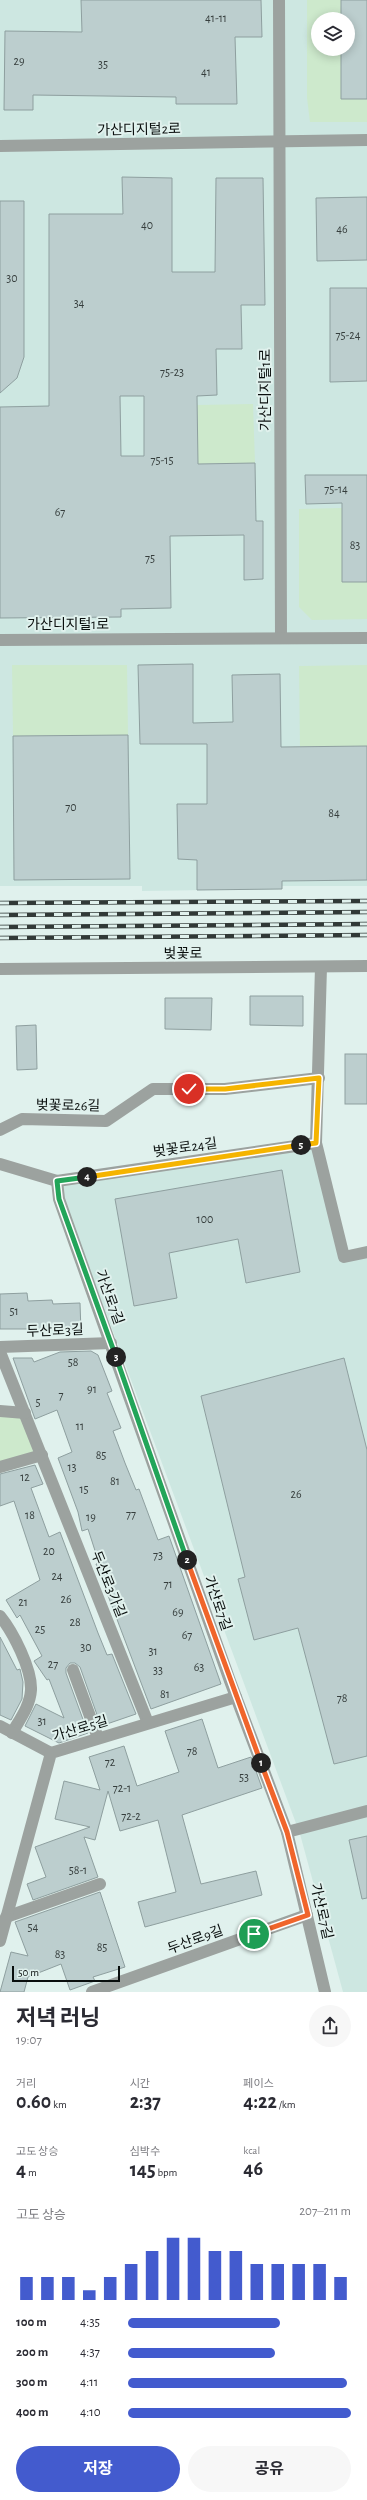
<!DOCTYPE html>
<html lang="ko">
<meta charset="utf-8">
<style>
:root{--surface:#fff;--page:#f7f7f7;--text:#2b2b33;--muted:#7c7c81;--accent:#435bce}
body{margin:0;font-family:"Alegreya Sans","Noto Sans KR",sans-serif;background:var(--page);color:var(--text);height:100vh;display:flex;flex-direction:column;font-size:15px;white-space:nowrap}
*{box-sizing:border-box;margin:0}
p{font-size:13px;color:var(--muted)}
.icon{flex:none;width:22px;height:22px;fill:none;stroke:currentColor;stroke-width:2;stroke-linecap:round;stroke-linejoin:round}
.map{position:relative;height:1992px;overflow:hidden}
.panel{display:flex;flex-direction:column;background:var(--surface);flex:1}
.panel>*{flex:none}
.tools{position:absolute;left:311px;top:12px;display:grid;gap:8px}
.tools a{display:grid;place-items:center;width:44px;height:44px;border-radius:50%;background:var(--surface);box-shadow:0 2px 10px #0003;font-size:20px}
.scale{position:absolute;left:12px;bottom:10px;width:108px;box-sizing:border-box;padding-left:4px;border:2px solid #090e0d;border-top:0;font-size:11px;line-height:14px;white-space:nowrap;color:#090e0d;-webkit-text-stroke:3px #e0f1ed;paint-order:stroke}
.pin{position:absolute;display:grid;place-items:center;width:34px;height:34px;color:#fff;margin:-17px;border:2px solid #fff;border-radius:50%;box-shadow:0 1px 4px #0007}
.km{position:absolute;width:20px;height:20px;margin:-10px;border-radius:50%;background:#222;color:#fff;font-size:11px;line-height:20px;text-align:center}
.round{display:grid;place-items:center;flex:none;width:42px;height:42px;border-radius:21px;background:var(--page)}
.head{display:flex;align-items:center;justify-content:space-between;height:68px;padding:0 16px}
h1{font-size:22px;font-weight:700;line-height:30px}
.stats{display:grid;grid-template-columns:repeat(3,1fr);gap:6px;height:68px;padding:4px 16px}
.stats div{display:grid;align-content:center}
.stats b{font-size:20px;font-weight:700}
.stats small{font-size:11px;font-weight:400}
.stats p{font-size:11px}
.chart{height:112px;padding:8px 16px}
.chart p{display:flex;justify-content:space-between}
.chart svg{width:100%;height:72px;margin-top:4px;stroke:var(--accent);stroke-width:6}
.action{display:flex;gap:8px;margin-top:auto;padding:8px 16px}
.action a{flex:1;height:46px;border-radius:24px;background:var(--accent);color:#fff;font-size:16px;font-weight:700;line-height:46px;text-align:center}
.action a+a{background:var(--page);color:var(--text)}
ul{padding:0 16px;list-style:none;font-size:13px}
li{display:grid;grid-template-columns:64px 48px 1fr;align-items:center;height:30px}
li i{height:10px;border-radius:5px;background:var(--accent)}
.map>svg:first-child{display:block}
.built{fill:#cde7e1;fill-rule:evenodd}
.green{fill:#cde9cc}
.building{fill:#bccece;stroke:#8e9f9f;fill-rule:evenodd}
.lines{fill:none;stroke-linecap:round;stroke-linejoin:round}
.minor{stroke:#9ca29f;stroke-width:12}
.rail-casing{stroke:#313937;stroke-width:4.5}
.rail{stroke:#e0f1ed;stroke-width:3;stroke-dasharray:9;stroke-linecap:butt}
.split-1-casing{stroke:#fff;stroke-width:8}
.split-2-casing{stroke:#fff;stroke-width:8}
.split-3-casing{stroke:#fff;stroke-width:8}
.split-4-casing{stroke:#fff;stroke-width:8}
.split-5-casing{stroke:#fff;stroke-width:8}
.split-6-casing{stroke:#fff;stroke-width:8}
.split-1{stroke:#f0652b;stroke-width:5}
.split-2{stroke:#f0652b;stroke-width:5}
.split-3{stroke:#22a559;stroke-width:5}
.split-4{stroke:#22a559;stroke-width:5}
.split-5{stroke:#f5b400;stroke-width:5}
.split-6{stroke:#f5b400;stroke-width:5}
.labels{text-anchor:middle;stroke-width:4;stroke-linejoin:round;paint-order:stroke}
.number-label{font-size:12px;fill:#363e3d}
.street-label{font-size:14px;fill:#090e0d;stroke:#e0f1ed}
</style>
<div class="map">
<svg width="367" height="1992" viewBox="0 0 367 1992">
<rect width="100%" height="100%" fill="#e0f1ed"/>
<g class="built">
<path d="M 0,0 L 367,0 L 367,886 L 282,886 L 282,889 L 142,891 L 142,886 L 0,886 ZM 318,19 L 348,19 L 348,49 L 318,49 Z"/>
<polygon points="316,1143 344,1256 367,1252 367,1992 343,1992 300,1834 57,1181"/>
</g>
<g class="green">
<polygon points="307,0 341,0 341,19 318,19 318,49 341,49 341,99 367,99 367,122 310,122 307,98"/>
<polygon points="253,404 255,463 198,464 197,405"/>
<polygon points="342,508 342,582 367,582 367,619 312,620 299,607 299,509"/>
<polygon points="12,665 127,665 128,735 13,736"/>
<polygon points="367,665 367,746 300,747 299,666"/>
<polygon points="0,1411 25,1413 42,1455 0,1467"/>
</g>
<g class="building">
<polygon points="81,0 261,0 262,37 235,37 237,104 176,104 176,97 33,95 33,110 4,110 5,31 82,32"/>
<polygon points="341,0 367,0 367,99 341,99 341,49 348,49 348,19 341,19"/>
<path d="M 122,177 L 172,178 L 172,272 L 215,272 L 216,178 L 263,178 L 265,305 L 241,305 L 242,349 L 216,349 L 217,395 L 197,396 L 198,464 L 255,463 L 256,521 L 263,521 L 263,579 L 244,580 L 244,535 L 170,536 L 171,608 L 121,609 L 121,617 L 0,618 L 0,407 L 49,406 L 49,214 L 123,214 ZM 120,396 L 144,396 L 144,456 L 121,456 Z"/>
<polygon points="367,197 367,260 317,261 316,198"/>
<polygon points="0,201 24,201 24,357 17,378 0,393"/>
<polygon points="330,288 367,288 367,381 330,382"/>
<polygon points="305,475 367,475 367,582 342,582 342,503 306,504"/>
<polygon points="193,664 193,723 233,722 232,675 280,674 281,747 367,746 367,880 282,881 282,889 197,890 197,860 178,859 177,804 207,804 207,744 140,744 138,665"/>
<polygon points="128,735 130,879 14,880 13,736"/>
<polygon points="250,996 303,996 303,1026 250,1025"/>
<polygon points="165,998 212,998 211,1030 165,1029"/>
<polygon points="36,1025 37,1069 17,1070 16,1026"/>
<rect x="345" y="1054" width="22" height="50"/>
<polygon points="282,1170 300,1272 246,1283 238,1239 169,1253 177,1298 134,1306 115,1199"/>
<polygon points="27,1293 28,1301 52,1300 53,1304 80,1303 81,1332 61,1333 60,1330 33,1329 0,1329 0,1294"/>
<polygon points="91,1351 98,1355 112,1391 107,1393 121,1428 113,1431 125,1463 136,1490 139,1489 158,1540 169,1536 221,1684 151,1709 96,1564 99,1563 88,1529 82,1531 78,1512 58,1458 72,1452 57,1410 35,1419 13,1358 32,1358 34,1362 60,1352"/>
<polygon points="344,1358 367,1450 367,1756 334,1764 298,1628 254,1640 238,1579 245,1577 201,1396"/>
<polygon points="35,1465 43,1484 31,1488 49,1537 60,1532 98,1633 107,1655 112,1654 136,1714 101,1726 80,1667 75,1663 70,1663 66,1668 66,1673 88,1733 59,1743 25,1726 36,1704 64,1718 49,1679 47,1680 34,1661 42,1656 20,1615 17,1618 6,1600 40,1580 14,1501 0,1506 0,1474"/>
<polygon points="0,1637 17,1670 20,1669 23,1682 22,1699 11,1720 0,1715"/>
<polygon points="202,1719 218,1768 251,1757 262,1788 182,1815 201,1884 256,1871 262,1895 145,1927 138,1902 176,1892 158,1820 120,1831 108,1791 95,1840 84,1837 98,1877 33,1900 27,1884 46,1877 35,1847 90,1827 55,1819 64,1781 100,1790 89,1757 124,1746 137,1786 179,1772 165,1731"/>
<polygon points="367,1836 367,1898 362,1899 349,1840"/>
<polygon points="100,1892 125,1967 93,1977 95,1981 70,1990 61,1964 28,1977 24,1992 0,1992 11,1952 28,1956 15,1922"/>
</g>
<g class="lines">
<g class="minor">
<polyline points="279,0 281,638"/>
<polyline points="0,146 367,140"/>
<polyline points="0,640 367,638"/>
<polyline points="321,967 316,1143 344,1257 367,1252"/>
<polyline points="0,969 367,966"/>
<polyline points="0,1130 22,1119 106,1121 153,1089 225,1089 319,1078"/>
<polyline points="0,1164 57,1181 316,1143"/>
<polyline points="57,1181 59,1199 230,1681 287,1832 325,1992"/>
<polyline points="0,1347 111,1343"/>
<polyline points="0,1352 148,1723"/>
<polyline points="0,1411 25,1413"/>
<polyline points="0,1467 42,1455"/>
<path d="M 0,1616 C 13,1632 32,1669 31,1690 C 30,1706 20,1719 12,1733"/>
<polyline points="73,1670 98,1738"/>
<polyline points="0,1726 51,1753"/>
<polyline points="287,1832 367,1811"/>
<polyline points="6,1917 100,1884"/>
<polyline points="0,1941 51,1753 236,1697"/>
<polyline points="92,1992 307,1915"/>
</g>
<g class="rail-casing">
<g id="rail">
<polyline points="0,903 367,901"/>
<polyline points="0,915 367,912"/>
<polyline points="0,927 367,924"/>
<polyline points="0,938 367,935"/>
</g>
</g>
<use href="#rail" class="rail"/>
</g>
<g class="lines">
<g class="split-1-casing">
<polyline id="split-1" points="254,1934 308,1915 287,1832 261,1763"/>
</g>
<g class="split-2-casing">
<polyline id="split-2" points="187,1560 261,1763"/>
</g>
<g class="split-3-casing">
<polyline id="split-3" points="116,1357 187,1560"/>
</g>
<g class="split-4-casing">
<polyline id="split-4" points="87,1177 57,1181 59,1199 116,1357"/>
</g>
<g class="split-5-casing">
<polyline id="split-5" points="87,1177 301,1145"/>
</g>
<g class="split-6-casing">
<polyline id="split-6" points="189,1089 225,1089 319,1078 316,1143 301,1145"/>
</g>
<use href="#split-1" class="split-1"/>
<use href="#split-2" class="split-2"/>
<use href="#split-3" class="split-3"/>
<use href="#split-4" class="split-4"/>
<use href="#split-5" class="split-5"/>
<use href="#split-6" class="split-6"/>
</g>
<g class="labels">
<g class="number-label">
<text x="216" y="22">41-11</text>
<text x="19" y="65">29</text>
<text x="103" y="68">35</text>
<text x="206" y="76">41</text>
<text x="147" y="229">40</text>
<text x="342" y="233">46</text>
<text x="12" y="282">30</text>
<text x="79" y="307">34</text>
<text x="348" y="339">75-24</text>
<text x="172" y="376">75-23</text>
<text x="162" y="464">75-15</text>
<text x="336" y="493">75-14</text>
<text x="60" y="516">67</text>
<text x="355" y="549">83</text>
<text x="150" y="562">75</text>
<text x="71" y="811">70</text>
<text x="334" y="817">84</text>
<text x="205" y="1223">100</text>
<text x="14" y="1315">51</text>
<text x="73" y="1366">58</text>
<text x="92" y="1393">91</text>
<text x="61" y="1399">7</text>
<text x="38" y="1406">5</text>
<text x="80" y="1430">11</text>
<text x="101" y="1459">85</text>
<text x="72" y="1471">13</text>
<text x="25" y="1481">12</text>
<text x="115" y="1485">81</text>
<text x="84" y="1493">15</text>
<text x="296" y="1498">26</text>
<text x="131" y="1518">77</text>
<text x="30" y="1519">18</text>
<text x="91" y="1521">19</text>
<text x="49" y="1555">20</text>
<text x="158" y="1559">73</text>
<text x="57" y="1580">24</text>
<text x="168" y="1588">71</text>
<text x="66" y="1603">26</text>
<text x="23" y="1606">21</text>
<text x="178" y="1616">69</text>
<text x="75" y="1626">28</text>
<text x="40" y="1633">25</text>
<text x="187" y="1639">67</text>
<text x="86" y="1651">30</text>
<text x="153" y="1655">31</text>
<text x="53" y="1668">27</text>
<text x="199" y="1671">63</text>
<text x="158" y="1674">33</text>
<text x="165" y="1698">81</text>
<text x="342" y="1702">78</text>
<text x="42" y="1725">31</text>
<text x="192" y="1755">78</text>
<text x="110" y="1766">72</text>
<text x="244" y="1781">53</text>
<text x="122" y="1792">72-1</text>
<text x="131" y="1820">72-2</text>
<text x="78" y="1874">58-1</text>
<text x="33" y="1931">54</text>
<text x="102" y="1951">85</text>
<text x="60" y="1958">83</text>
</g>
<g class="street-label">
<text transform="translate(139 129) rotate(-1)" y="5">가산디지털2로</text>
<text transform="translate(265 390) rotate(-90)" y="5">가산디지털1로</text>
<text x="68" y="629">가산디지털1로</text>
<text x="183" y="958">벚꽃로</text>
<text transform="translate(68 1105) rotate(1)" y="5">벚꽃로26길</text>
<text transform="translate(185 1147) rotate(-8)" y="5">벚꽃로24길</text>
<text transform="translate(110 1297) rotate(70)" y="5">가산로7길</text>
<text transform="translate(55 1330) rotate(-2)" y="5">두산로3길</text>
<text transform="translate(109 1584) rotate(68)" y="5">두산로3가길</text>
<text transform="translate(218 1603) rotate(71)" y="5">가산로7길</text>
<text transform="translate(80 1728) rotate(-17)" y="5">가산로5길</text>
<text transform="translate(322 1911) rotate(77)" y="5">가산로7길</text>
<text transform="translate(195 1939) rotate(-20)" y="5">두산로9길</text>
</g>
</g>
</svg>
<div class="tools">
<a><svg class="icon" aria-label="layers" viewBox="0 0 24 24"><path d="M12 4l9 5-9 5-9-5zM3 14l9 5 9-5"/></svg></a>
</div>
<div class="scale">50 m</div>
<div class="pin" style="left:254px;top:1934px;background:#1e9e55"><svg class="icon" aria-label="arrive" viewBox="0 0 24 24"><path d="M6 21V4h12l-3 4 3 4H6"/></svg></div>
<div class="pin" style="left:189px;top:1089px;background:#d93025"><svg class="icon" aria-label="check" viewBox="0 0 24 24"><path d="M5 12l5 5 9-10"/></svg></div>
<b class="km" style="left:261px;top:1763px">1</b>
<b class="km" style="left:187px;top:1560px">2</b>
<b class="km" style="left:116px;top:1357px">3</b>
<b class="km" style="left:87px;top:1177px">4</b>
<b class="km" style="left:301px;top:1145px">5</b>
</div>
<section class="panel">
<div class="head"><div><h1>저녁 러닝</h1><p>19:07</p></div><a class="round"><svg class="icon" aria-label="share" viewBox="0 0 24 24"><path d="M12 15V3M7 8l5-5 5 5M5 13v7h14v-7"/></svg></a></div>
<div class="stats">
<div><p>거리</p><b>0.60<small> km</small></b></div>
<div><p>시간</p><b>2:37</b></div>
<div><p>페이스</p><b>4:22<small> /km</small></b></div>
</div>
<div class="stats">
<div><p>고도 상승</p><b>4<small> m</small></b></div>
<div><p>심박수</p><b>145<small> bpm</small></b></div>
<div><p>kcal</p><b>46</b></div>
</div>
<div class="chart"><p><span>고도 상승</span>207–211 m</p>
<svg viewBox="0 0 160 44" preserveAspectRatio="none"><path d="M5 44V30M15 44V30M25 44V30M35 44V38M45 44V30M55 44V22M65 44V14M75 44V6M85 44V6M95 44V14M105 44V14M115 44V22M125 44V22M135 44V22M145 44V22M155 44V30"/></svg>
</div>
<ul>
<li><b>100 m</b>4:35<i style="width:68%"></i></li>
<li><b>200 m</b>4:37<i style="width:66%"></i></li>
<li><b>300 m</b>4:11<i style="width:98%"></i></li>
<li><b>400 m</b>4:10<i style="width:100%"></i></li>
</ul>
<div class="action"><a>저장</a><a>공유</a></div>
</section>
